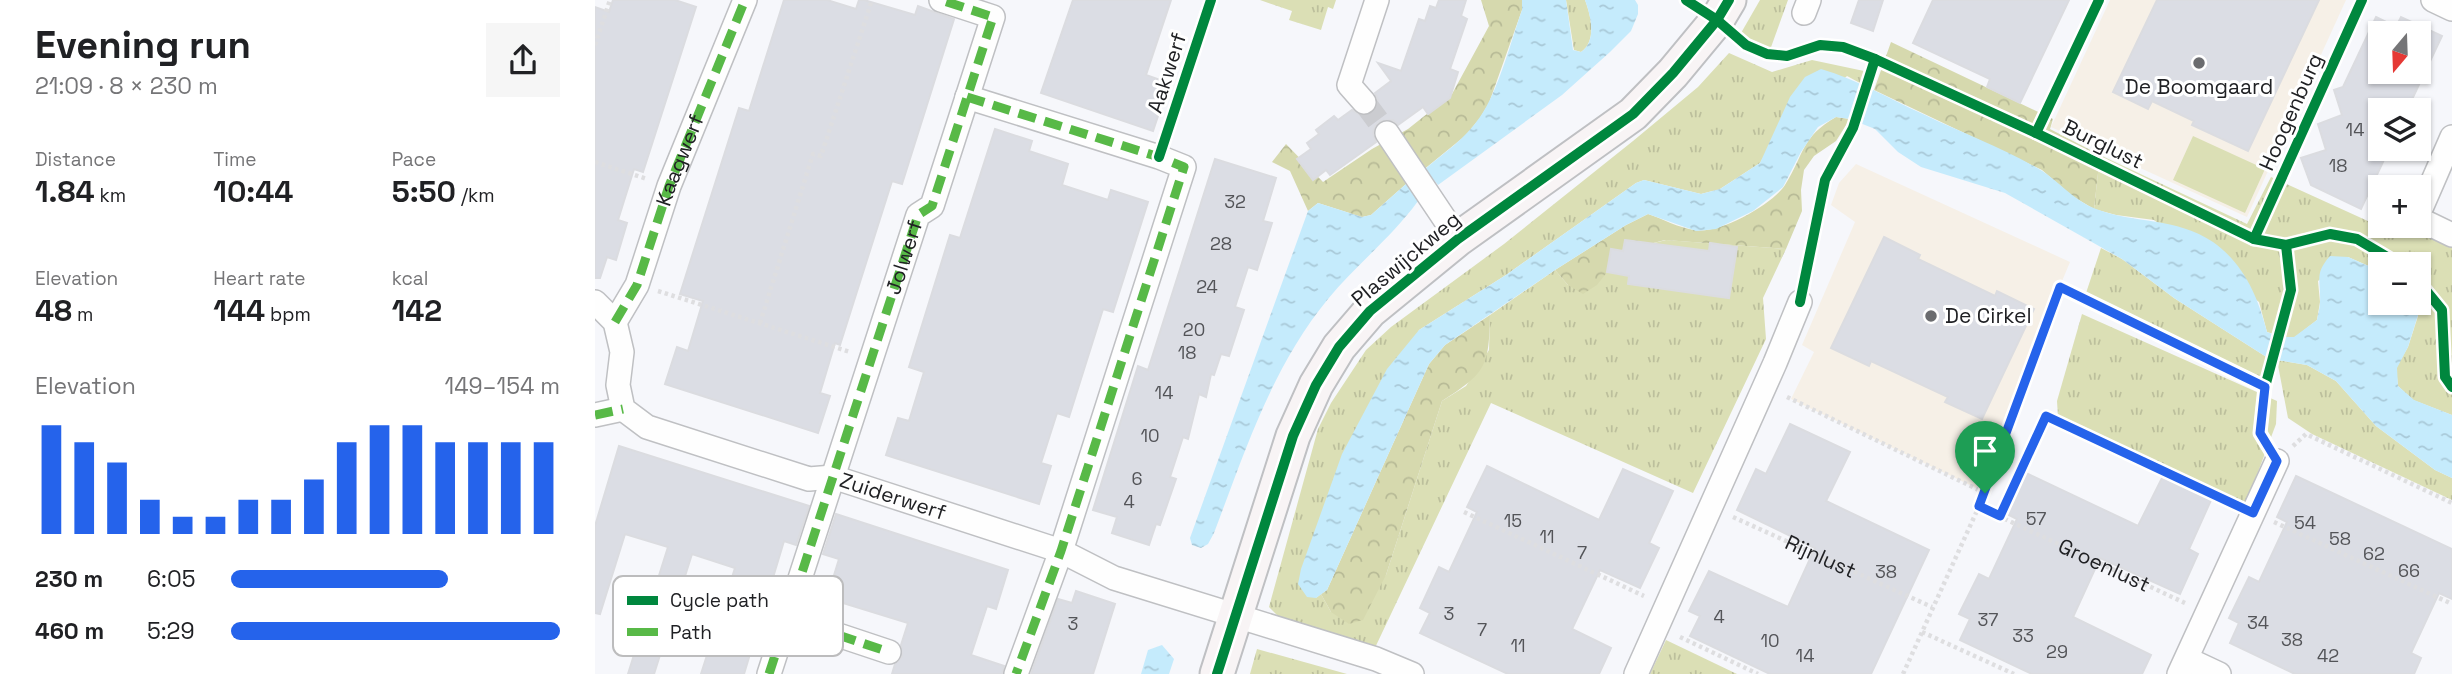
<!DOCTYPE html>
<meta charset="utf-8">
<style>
:root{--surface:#fff;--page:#f6f6f6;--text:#202124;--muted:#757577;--accent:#2563eb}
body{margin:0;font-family:"Space Grotesk",sans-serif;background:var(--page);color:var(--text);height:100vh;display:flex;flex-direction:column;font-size:26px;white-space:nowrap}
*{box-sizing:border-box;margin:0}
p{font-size:23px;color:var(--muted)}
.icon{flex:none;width:38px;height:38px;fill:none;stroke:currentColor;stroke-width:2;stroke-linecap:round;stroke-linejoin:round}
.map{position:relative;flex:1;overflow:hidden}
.sheet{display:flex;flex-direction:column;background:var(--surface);width:595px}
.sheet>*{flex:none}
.needle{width:46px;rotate:199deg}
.buttons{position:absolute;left:1773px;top:21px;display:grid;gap:14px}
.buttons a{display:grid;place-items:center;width:63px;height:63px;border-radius:0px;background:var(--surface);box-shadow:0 2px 5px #0004;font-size:35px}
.pin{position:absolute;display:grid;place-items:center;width:60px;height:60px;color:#fff;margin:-72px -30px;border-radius:50% 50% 50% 0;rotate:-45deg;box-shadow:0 0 7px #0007}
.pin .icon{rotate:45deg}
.round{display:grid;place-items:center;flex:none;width:74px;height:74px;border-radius:0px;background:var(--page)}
.head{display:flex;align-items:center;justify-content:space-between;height:119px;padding:0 35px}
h1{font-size:38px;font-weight:700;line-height:52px}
.metrics{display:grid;grid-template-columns:repeat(3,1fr);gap:10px;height:119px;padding:7px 35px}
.metrics div{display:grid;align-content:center}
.metrics b{font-size:30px;font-weight:700}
.metrics small{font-size:19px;font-weight:400}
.metrics p{font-size:19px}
.chart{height:196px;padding:14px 35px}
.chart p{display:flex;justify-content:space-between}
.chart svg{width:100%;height:126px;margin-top:7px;stroke:var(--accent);stroke-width:6}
ul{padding:0 35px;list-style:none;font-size:23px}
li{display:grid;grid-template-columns:112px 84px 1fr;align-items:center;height:52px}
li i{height:18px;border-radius:9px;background:var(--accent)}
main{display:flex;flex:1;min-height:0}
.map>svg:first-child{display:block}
.education{fill:#f6f0e7}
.grass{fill:url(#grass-tufts)}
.forest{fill:url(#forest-crowns)}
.park{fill:#dbdfb5}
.water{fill:url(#water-ripples)}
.building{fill:#dbdde4;stroke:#dbdce0;stroke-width:2;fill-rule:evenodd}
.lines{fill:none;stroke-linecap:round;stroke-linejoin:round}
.street-tunnel{stroke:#cbccd0;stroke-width:23;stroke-dasharray:23 11;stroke-linecap:butt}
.street-casing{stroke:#bfc0c3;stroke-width:26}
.secondary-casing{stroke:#bfc0c3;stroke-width:37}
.path{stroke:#dedee0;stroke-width:4.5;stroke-dasharray:3.5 3.5;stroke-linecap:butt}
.street{stroke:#fefefe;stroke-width:23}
.secondary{stroke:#f8f4f5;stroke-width:33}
.quiet{stroke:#58b947;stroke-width:9;stroke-dasharray:18 9;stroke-linecap:butt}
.cycleway-casing{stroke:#fff;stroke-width:15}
.cycleway{stroke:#00873e;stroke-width:10}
.route-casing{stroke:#fff;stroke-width:14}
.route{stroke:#2563eb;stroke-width:9}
.poi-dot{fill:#6b6c6f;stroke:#fff;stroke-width:2.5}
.labels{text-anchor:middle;stroke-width:6;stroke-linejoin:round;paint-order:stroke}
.number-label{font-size:18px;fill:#535458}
.street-label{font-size:21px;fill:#202124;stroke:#fff}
.poi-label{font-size:21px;fill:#202124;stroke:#fff}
.key{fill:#fff;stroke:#bcbcbd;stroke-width:2}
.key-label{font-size:19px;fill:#202124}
</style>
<main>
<section class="sheet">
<div class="head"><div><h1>Evening run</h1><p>21:09 · 8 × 230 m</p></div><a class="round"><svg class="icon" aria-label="share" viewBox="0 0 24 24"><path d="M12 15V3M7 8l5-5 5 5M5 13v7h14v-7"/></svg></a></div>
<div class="metrics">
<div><p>Distance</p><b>1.84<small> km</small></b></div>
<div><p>Time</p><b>10:44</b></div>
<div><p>Pace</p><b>5:50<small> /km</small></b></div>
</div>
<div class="metrics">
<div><p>Elevation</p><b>48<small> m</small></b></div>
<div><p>Heart rate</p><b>144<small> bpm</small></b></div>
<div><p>kcal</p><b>142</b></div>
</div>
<div class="chart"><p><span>Elevation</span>149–154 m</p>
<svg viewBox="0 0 160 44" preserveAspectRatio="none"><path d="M5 44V6M15 44V12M25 44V19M35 44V32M45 44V38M55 44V38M65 44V32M75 44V32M85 44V25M95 44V12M105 44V6M115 44V6M125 44V12M135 44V12M145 44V12M155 44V12"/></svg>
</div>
<ul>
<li><b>230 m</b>6:05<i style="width:66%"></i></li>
<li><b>460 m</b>5:29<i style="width:100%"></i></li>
</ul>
</section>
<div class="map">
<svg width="1857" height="674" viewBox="0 0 1857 674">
<defs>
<pattern id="grass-tufts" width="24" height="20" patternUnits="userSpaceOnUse" patternTransform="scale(1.75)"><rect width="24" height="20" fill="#dbdfb5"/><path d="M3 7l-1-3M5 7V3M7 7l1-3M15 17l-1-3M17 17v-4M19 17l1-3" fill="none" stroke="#bcbf9c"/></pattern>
<pattern id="forest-crowns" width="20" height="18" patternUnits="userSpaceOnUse" patternTransform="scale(1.75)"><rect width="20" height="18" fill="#d6d9ae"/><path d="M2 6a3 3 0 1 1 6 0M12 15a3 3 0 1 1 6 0" fill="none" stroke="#b7ba96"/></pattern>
<pattern id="water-ripples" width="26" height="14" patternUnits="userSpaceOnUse" patternTransform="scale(1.75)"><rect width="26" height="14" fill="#c5ebfc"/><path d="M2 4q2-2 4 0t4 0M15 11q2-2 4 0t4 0" fill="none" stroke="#a9c9d8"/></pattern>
</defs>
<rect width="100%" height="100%" fill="#f6f7fb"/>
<g class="education">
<polygon points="1515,0 1751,0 1652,217 1456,127"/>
<polygon points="1261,164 1475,262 1381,488 1196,399 1219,352 1207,345 1260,222 1236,205 1244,183"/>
</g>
<g class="grass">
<polygon points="665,0 741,0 738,9 733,7 726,30 694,20 697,11"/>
<path d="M 971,0 L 990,0 C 996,16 1002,41 986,52 L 979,50 Z"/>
<polygon points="1165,0 1193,0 1175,50 1159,43 1146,33"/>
<polygon points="1134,53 1177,72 1217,60 1269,71 1265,83 1252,76 1173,149 1165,163 1125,189 1106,194 1049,180 1041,183 911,275 824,330 721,598 726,594 736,612 791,575 847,401 871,386 894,350 895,315 960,270 973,285 1043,247 1071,240 1191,249 1168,298 1171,339 1098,493 896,403 778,652 689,622 674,607 723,429 736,403 771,350 796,327 909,244 1038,141 1103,87"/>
<polygon points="1505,155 1652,224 1676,177 1797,232 1826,230 1857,245 1857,415 1818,400 1803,386 1801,368 1813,347 1823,316 1818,303 1824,303 1824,264 1785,264 1785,271 1753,257 1723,281 1725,302 1722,320 1699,338 1688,337 1672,332 1664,302 1559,220 1521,215 1499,209"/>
<polygon points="1506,248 1527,259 1579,298 1673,358 1667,378 1491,293"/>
<polygon points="1487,314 1682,401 1681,424 1651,504 1463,416 1462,401"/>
<polygon points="1682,360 1712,365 1741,381 1781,426 1840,470 1857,478 1857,500 1717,434 1693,418"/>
<polygon points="1071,640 1142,674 1055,674"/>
<polygon points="662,649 752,674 655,674"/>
</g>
<g class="forest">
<polygon points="886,0 927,0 927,10 894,103 885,118 870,136 811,184 776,215 767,217 723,203 713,211 695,171 677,162 691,144 728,182 777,149 813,129 857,94 894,26"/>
<polygon points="1296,42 1458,119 1455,129 1505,155 1499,209 1477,196 1447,170 1279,90"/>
<path d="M 1241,117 L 1255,119 L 1241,141 L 1219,156 L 1209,170 L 1206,190 L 1207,211 L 1191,249 L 1070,240 L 1043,247 L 1023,258 L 1002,285 L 988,294 L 973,285 L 960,270 L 1031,225 L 1053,214 C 1068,219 1084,228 1100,230 C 1123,235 1178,204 1190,185 C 1209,155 1206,137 1241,117 Z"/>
<path d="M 895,315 C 894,367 891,373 847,401 L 791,575 L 768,620 L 754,624 L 736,612 L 726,594 L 732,590 L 834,364 L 850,345 Z"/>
</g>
<polygon class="park" points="1598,136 1670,169 1650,213 1578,180"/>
<g class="water">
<path d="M 927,0 L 971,0 L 978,50 L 986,52 C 1002,41 996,16 990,0 L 1040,0 L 1043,5 L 1043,14 L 1036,31 L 1015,52 L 967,95 L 843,185 L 830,169 C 849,153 871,138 885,117 C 903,92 916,41 927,10 Z"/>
<path d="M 1226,69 C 1262,79 1294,99 1328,114 C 1367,133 1408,148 1444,169 C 1464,181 1479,201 1501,209 C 1540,224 1581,217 1618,242 C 1649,264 1663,297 1672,332 L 1680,335 L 1673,358 L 1579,298 L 1527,259 L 1410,193 L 1326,167 L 1303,152 L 1280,129 L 1255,119 L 1241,117 L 1223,127 L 1206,152 L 1188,187 L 1158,211 L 1121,229 L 1101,231 L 1053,214 L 1031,225 L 960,270 L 850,345 L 834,364 L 732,590 L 721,598 L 712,597 L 703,584 L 706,569 L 747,454 L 792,369 L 824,330 L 911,275 L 1041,183 L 1049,180 L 1106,194 L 1125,189 L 1165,163 L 1195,97 L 1210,77 Z"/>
<path d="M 811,184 L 823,201 C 797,237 761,265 733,299 C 677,367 650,451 619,533 L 613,544 L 606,548 L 597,545 L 595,538 L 713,211 L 723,203 L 767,217 L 776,215 Z"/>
<path d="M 1735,256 L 1753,257 L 1785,271 L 1785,303 L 1818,303 L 1823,315 L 1813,347 L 1802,368 L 1803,386 L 1819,400 L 1857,415 L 1857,478 L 1840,470 L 1781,426 L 1741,381 L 1712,365 L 1682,360 L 1688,337 L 1699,337 L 1722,320 C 1723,314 1725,308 1725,302 C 1726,280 1719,274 1735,256 Z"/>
<polygon points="567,645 579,659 574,674 546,674 553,650"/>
</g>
<g class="building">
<polygon points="18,0 80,0 101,7 48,172 39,169 23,220 32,223 21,260 12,257 5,278 0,278 0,7 14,12"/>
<polygon points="189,0 232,0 261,9 264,0 269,0 320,15 323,6 359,19 307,184 297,181 245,345 240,343 225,393 235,396 223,433 70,384 82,347 93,351 108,301 85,294 144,108 154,111"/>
<polygon points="478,0 576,0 551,75 574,83 558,131 446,93"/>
<polygon points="844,0 871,0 866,16 872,19 855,69 863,72 855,98 833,114 828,107 803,125 798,120 785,121 780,126 778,133 781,142 735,175 731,170 718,180 702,159 716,149 712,143 724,134 721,130 739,116 743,120 757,110 765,115 772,116 779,112 783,100 780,93 796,81 783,63 806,71 824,19 830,21 835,6 841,8"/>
<polygon points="1264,0 1288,0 1278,31 1256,23"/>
<polygon points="1338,0 1474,0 1425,103 1392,87 1395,79 1318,43"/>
<polygon points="1562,0 1724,0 1653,151 1597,125 1599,121 1557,101 1553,109 1518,92"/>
<path d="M 1781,17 L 1801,27 L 1806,17 L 1847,36 L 1812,110 L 1785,110 L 1785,149 L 1794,149 L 1766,209 L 1716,185 L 1706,158 L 1731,150 L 1723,124 L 1747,115 L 1739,90 L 1748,87 ZM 1785,33 L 1824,33 L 1824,72 L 1785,72 Z"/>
<polygon points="400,129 437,141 434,151 473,164 467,185 513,200 516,190 553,202 518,312 508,309 474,417 462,413 446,463 456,466 444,504 291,455 303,418 314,421 329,372 314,367 355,235 365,238"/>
<polygon points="620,159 681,178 668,221 677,223 662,270 653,267 640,307 649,310 634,356 626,354 619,375 616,374 611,397 604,394 593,439 588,437 575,477 581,479 565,525 561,524 554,545 517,533 522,517 498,510 543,366 553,370"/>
<polygon points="1289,237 1325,255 1323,259 1400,296 1402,291 1439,309 1387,419 1350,402 1353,397 1276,361 1274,366 1236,348"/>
<polygon points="1030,240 1114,251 1115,243 1142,247 1134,298 1033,284 1034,276 1012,272 1016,249 1028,251"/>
<polygon points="1195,424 1255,452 1231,501 1334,550 1276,674 1175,674 1095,636 1105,616 1094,611 1114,571 1193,607 1220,548 1142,510 1161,469 1171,474"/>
<polygon points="24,446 214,506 201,545 189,541 149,674 106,674 140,568 97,554 59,674 33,674 73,547 30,534 5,614 0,613 0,526"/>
<polygon points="892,466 1004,520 1028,469 1078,491 1054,543 1064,548 1045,588 1005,570 977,629 1016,648 1004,674 913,674 825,633 835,613 825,608 844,567 854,572 882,512 872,507"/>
<polygon points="1431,473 1543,526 1568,476 1617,498 1594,549 1603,554 1585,594 1505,558 1478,617 1556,655 1547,674 1437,674 1365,640 1375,619 1364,614 1384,574 1394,579 1422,519 1412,514"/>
<polygon points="1701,476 1857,549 1857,599 1844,593 1816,653 1826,658 1819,674 1700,674 1635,643 1644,623 1634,618 1654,577 1664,582 1692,522 1682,517"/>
<polygon points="241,514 413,570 401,609 392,606 376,655 409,666 407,674 297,674 300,664 307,656 306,645 313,623 232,598 244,559 228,554"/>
<polygon points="481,591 520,604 498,674 436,674 463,599 477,603"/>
</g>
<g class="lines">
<polyline class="street-tunnel" points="769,102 792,133"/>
<g class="street-casing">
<g id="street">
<polyline points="1838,0 1857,9"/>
<polyline points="1209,13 1214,0"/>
<polyline points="372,97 564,157 589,167 466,551 421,674"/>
<polyline points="769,102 754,85 782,0"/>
<polyline points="792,133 863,239"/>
<polyline points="1824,213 1857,137"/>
<polyline points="1824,219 1857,235"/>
<path id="s3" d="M 0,302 L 20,322 L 27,352 L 23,385 L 28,409 L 52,427 L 214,479 L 238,477 L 466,551 L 519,578 L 781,659 L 817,674"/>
<polyline points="20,322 42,285 74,186 150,0"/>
<polyline points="0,415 28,409"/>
<polyline points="192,618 294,652"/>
<polyline points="1592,659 1624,674"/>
<polyline points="174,674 323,215 337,206 398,17 346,0"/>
<polyline points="1041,674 1180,363 1205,302"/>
<polyline points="1584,674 1682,461"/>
</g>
</g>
<g class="secondary-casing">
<polyline id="secondary" points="622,674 698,436 721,385 744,347 775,311 863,239 1038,114 1078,73 1122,20 1134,0"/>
</g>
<g class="path">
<polyline points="0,45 15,0"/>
<polyline points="0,162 52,179"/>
<polyline points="63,291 255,352"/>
<polyline points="165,323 218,154 226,156 277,0"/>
<polyline points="1192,397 1390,493"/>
<polyline points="1698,446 1711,434 1857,503"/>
<path id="s1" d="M 1384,507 L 1590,603"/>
<polyline points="869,512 1049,596"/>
<polyline points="1405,516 1451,416 1636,502"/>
<path id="s2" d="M 1138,517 L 1337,607"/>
<polyline points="1679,522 1857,604"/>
<polyline points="1327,632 1419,674"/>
<polyline points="1085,637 1163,674"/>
<polyline points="1308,674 1390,493 1465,287"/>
</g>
<use href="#street" class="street"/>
<use href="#secondary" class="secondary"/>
<g class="quiet">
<polyline points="372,97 564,157 589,167 466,551 421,674"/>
<path id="s4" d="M 20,322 L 42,285 L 74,186 L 150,0"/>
<polyline points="0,415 28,409"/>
<polyline points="192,618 294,652"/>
<path id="s5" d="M 174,674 L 323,215 L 337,206 L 398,17 L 346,0"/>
</g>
<g class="cycleway-casing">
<g id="cycleway">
<polyline points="1091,0 1122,20 1151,45 1172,54 1192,56 1225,45 1248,47 1280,59 1441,133 1659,239 1691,245 1735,234 1762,239 1804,264"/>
<polyline points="1441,133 1504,0"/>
<polyline points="564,157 616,0"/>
<polyline points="1659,239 1767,0"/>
<polyline points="1824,282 1847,310 1850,377 1857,387"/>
<polyline points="1465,287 1670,387"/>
<polyline points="1205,302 1230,180 1258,128 1280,59"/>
<polyline points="1682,461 1665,433 1670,387 1696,290 1691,245"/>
<polyline points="622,674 698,436 721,385 744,347 775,311 863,239 1038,114 1078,73 1122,20 1134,0"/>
</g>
</g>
<use href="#cycleway" class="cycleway"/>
</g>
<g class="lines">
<g class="route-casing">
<polygon id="route" points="1465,287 1670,387 1665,433 1682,461 1658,513 1451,416 1405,516 1384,506"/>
</g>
<use href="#route" class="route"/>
</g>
<g class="poi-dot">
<circle cx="1604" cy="63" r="7"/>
<circle cx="1336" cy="316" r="7"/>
</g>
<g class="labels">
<g class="number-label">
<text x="1760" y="136">14</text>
<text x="1743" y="172">18</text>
<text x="640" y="208">32</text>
<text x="626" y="250">28</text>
<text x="612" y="293">24</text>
<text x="599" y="336">20</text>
<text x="592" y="359">18</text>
<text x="569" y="399">14</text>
<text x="555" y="442">10</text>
<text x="542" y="485">6</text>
<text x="534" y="508">4</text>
<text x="1441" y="525">57</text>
<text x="918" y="527">15</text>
<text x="1710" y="529">54</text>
<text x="952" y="543">11</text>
<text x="1745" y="545">58</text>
<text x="987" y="559">7</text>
<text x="1779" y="560">62</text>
<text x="1814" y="577">66</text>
<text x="1291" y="578">38</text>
<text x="854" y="620">3</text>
<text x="1124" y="623">4</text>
<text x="1393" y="626">37</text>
<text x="1663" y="629">34</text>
<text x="478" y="630">3</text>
<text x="887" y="636">7</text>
<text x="1428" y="642">33</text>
<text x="1697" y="646">38</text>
<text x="1175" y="647">10</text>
<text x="923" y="652">11</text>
<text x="1462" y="658">29</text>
<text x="1210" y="662">14</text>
<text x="1733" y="662">42</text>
</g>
<g class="street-label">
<text transform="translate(572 73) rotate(-72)" y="7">Aakwerf</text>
<text transform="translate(1696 112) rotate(-66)" y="7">Hoogenburg</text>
<text transform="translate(1508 144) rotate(26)" y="7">Burglust</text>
<text dy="7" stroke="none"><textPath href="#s4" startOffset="175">Kaagwerf</textPath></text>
<text dy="7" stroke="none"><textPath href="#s5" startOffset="438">Jolwerf</textPath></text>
<text transform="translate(811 259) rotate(-40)" y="7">Plaswijckweg</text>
<text dy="7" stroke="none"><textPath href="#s3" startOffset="404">Zuiderwerf</textPath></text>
<text dy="7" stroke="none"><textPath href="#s2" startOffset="96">Rijnlust</textPath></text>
<text dy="7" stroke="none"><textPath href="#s1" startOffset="138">Groenlust</textPath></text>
</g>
<g class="poi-label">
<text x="1604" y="94">De Boomgaard</text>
<text x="1350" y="323" text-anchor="start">De Cirkel</text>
</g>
</g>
<rect x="18" y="576" width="230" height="80" rx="10" class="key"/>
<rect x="32" y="596" width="31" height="9" fill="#00873e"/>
<rect x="32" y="628" width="31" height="8" fill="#58b947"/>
<g class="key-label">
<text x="75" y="607">Cycle path</text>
<text x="75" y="639">Path</text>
</g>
</svg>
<div class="buttons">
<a><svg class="needle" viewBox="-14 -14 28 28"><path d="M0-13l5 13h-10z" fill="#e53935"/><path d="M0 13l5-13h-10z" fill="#757577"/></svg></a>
<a><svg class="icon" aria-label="layers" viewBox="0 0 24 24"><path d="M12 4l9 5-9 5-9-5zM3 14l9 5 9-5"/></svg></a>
<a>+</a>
<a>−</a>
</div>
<div class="pin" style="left:1390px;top:493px;background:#1e9e55"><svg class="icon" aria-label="arrive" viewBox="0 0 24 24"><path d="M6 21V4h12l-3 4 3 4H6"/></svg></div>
</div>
</main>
